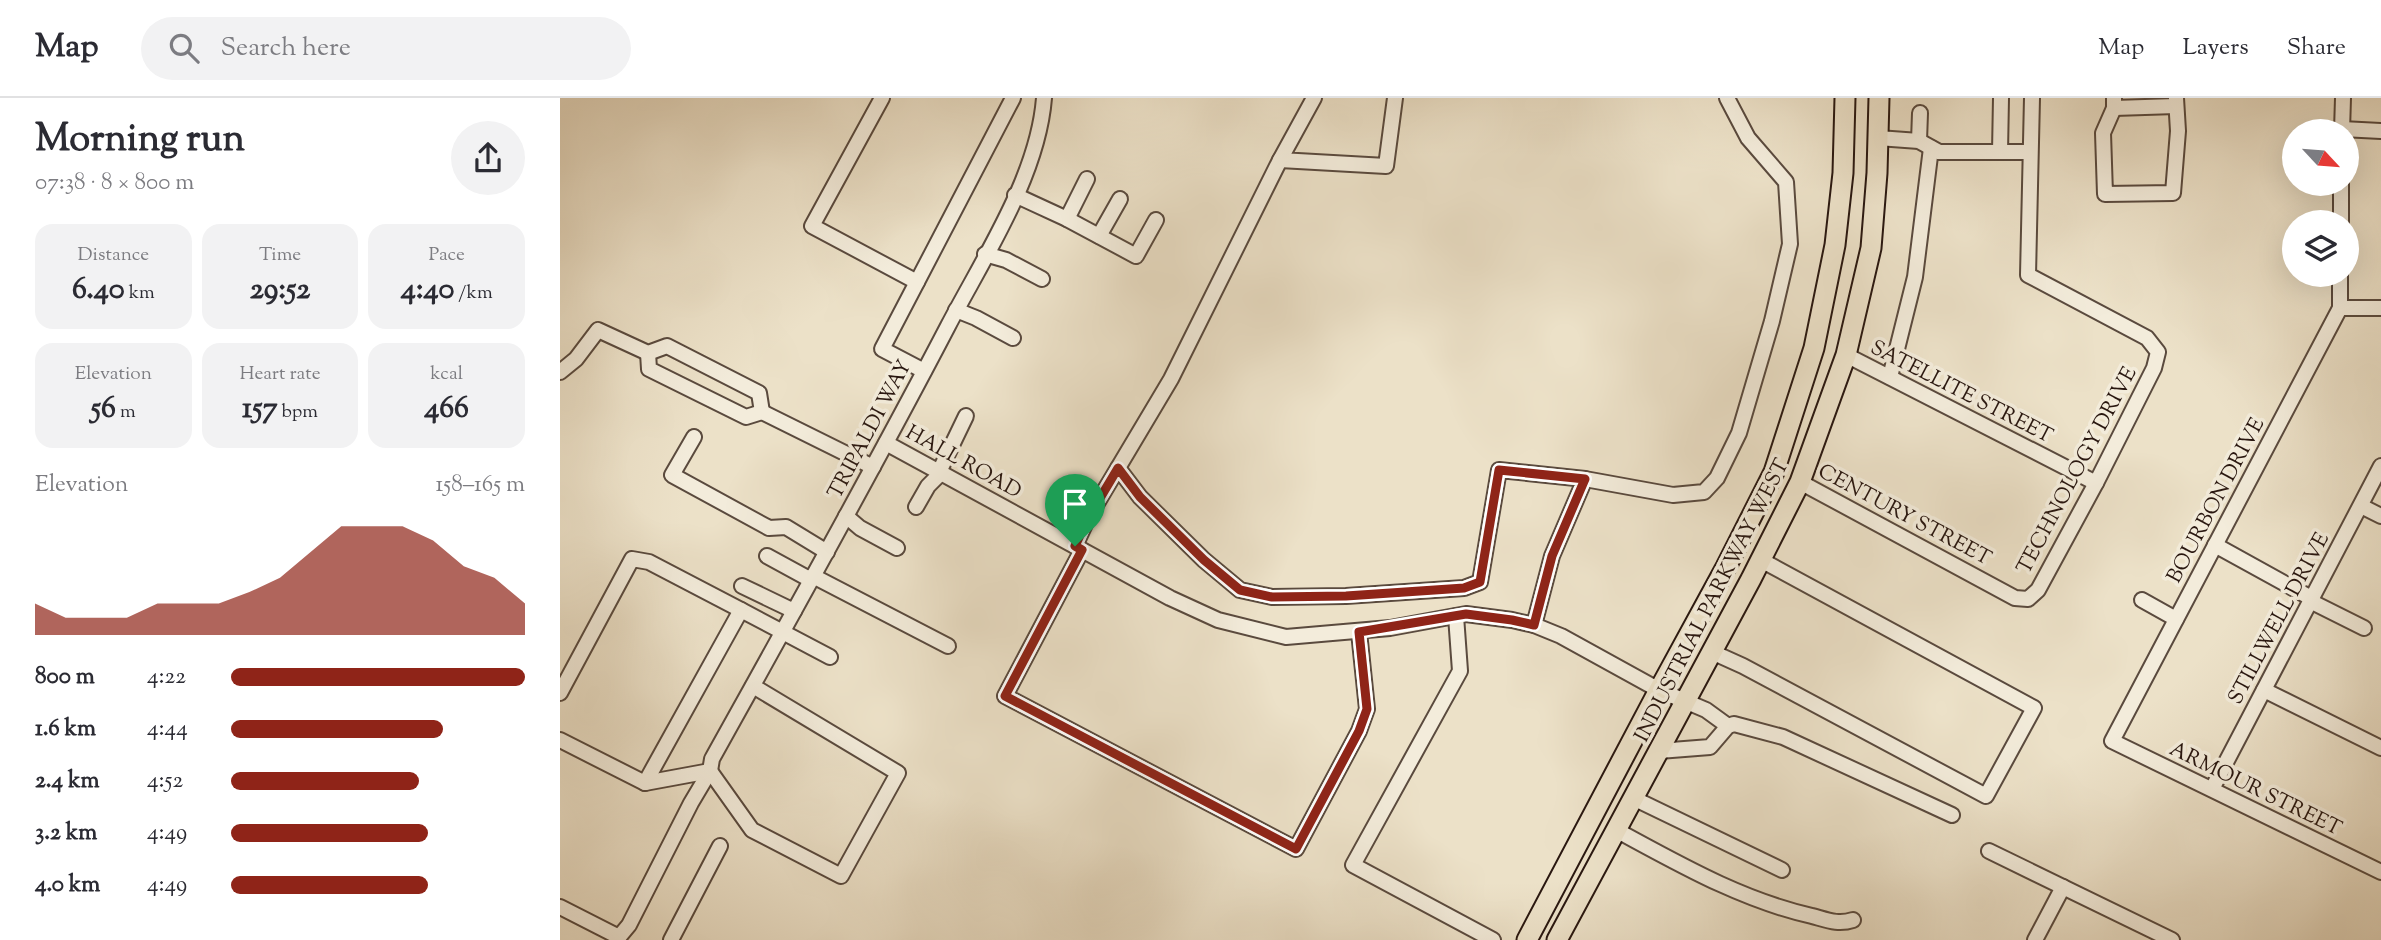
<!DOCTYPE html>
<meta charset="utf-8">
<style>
:root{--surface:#fff;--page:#f2f2f3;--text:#2b2b33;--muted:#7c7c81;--line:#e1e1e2;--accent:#8f2418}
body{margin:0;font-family:"Sorts Mill Goudy",serif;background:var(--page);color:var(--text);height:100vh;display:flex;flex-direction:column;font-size:26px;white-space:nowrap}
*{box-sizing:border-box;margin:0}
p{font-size:23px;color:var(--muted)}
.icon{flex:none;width:38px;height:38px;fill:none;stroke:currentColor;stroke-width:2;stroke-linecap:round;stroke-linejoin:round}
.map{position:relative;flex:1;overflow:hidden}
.side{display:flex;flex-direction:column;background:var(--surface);width:560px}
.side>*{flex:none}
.needle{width:46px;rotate:116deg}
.tools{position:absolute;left:1722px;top:21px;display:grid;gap:14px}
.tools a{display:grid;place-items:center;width:77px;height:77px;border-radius:50%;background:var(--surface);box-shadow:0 7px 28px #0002;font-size:35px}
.pin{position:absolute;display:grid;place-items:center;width:60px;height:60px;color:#fff;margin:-72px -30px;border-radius:50% 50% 50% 0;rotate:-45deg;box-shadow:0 0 7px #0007}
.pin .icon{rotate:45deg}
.round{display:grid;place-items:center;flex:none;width:74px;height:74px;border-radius:37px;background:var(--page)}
.overview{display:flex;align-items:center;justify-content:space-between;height:119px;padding:0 35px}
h1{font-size:38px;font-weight:700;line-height:52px}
.figures{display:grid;grid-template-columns:repeat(3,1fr);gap:10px;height:119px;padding:7px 35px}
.figures div{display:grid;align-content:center;border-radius:18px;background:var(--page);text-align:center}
.figures b{font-size:30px;font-weight:700}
.figures small{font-size:19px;font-weight:400}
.figures p{font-size:19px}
.chart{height:196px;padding:14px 35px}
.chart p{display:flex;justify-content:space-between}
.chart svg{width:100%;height:126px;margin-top:7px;fill:var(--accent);opacity:.7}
ul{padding:0 35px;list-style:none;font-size:23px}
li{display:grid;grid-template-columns:112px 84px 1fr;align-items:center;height:52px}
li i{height:18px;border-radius:9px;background:var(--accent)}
header{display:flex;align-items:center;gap:42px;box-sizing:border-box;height:98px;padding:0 35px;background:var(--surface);border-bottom:2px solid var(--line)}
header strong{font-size:33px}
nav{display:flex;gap:38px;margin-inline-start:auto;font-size:24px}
.search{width:490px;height:63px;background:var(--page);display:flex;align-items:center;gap:18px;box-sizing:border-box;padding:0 24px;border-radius:38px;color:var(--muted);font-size:26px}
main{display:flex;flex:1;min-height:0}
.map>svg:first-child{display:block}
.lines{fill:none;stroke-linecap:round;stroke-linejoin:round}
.minor-casing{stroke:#5a4a3e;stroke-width:18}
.major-casing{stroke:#291710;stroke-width:23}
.minor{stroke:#f3ecdb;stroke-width:14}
.major{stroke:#ece1c8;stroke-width:19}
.route-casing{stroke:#fff;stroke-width:14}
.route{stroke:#8f2418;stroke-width:9}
.labels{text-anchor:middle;stroke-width:7;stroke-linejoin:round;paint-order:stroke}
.street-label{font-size:21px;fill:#291710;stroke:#f3ecdb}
</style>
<header>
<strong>Map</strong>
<div class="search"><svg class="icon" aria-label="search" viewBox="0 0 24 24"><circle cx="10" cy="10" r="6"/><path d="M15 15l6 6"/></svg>Search here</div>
<nav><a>Map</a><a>Layers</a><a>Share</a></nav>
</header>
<main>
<section class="side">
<div class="overview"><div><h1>Morning run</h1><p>07:38 · 8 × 800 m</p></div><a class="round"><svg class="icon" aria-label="share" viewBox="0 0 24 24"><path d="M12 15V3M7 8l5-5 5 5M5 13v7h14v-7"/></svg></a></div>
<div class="figures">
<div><p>Distance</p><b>6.40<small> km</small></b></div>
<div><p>Time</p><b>29:52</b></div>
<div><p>Pace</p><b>4:40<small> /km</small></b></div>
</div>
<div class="figures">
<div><p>Elevation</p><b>56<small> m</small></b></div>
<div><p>Heart rate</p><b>157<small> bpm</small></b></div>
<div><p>kcal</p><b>466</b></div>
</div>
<div class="chart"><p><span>Elevation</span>158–165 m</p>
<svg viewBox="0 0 160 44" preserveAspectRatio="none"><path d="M0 44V33L10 38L20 38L30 38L40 33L50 33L60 33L70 29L80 24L90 15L100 6L110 6L120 6L130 11L140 20L150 24L160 33V44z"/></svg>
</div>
<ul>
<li><b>800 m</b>4:22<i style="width:100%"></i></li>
<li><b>1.6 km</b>4:44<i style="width:72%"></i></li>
<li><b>2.4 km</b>4:52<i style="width:64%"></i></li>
<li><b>3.2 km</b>4:49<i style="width:67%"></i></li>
<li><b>4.0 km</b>4:49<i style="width:67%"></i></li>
</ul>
</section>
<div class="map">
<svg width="1821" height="842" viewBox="0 0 1821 842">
<rect width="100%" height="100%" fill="#ece1c8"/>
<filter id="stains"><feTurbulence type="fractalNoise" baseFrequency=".00286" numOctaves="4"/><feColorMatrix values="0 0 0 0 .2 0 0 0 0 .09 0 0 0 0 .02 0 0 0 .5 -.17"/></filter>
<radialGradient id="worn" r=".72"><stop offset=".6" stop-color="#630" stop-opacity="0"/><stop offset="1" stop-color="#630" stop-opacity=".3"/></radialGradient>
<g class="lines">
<g class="minor-casing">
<g id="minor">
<polyline points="322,0 252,128 357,184 453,0"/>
<polyline points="754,0 720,62 826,68 835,0"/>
<polyline points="1554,0 1554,10 1543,35 1545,96 1613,95 1618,33 1616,0"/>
<polyline points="1554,10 1616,8"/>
<polyline points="1782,31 1821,33"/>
<polyline points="1782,33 1783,0"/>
<polyline points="1318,40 1359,43 1379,54 1470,54"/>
<polyline points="1359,43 1360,15"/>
<polyline points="1440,54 1441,0"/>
<polyline points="455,97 507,121 527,81"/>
<polyline points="507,121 576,158 596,122"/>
<polyline points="1781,124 1781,86"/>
<polyline points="539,138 560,101"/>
<polyline points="425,156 446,162 482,181"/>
<polyline points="1780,177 1780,210 1552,643 1821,774"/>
<polyline points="357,184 322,251 364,273"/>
<polyline points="1780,210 1821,210"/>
<polyline points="396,212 416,220 453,240"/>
<polyline points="88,255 89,271 186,319 202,314 313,369"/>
<polyline points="1286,257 1536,385"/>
<polyline points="0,274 16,261 38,232 88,255 107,248 199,295 202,314"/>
<polyline points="1330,279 1355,179 1371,50"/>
<polyline points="134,339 112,377 209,430 226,429 267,454"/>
<polyline points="326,345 610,500 658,522 726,539 830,530 906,516 952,522 974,527 1001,538 1099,592 1146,612 1168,628"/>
<polyline points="558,370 580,399 644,462 680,492 712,499 786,498 904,490 920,484 939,372 1025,381 1113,397 1144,394 1157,380 1179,335 1212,223 1230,146 1226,84 1188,40 1167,0"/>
<polyline points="379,374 406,318"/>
<polyline points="1240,384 1455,500 1468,501 1478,492 1536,385 1594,270 1598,254 1587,240 1468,177 1472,0"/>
<polyline points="1801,408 1821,418"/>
<polyline points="356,409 368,388 381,375"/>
<polyline points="286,418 300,430 337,450"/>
<polyline points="1655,447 1751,500"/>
<polyline points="515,448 527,422 611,281 720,62"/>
<polyline points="522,452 445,598 736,751 799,633 807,611 799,534"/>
<polyline points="207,458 251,482"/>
<polyline points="253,478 388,548"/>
<polyline points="182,488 234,513"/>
<polyline points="1582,502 1616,521"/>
<polyline points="1750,503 1804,530"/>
<polyline points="896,518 900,573 793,767 933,842"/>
<polyline points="974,527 992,458 1025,381"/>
<polyline points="1152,554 1183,568 1426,698 1474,610 1201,462"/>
<polyline points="1704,592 1821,650"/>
<polyline points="0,595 72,461 89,464 181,512"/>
<polyline points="0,642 85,685 181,512 270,559"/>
<polyline points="1099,653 1150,649 1168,628 1174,626 1223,639 1392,717"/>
<polyline points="150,673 192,732 281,778 338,675 193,588"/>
<polyline points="85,685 150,673"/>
<polyline points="1652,691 1821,368"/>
<polyline points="1073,700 1222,772"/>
<path d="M 1056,732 C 1119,766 1181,802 1252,818 C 1267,822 1278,827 1293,822"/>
<polyline points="1429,753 1612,842"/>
<polyline points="0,809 59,839 57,842"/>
<path d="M 59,839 L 69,827 L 131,705 L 150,673 L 152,661 C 232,517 312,374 388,228 C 424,159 478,78 484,0"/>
<polyline points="111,842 160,748"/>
<polyline points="1475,842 1503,789"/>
</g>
</g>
<g class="major-casing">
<g id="major">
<polyline points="967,842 1099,592 1166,469 1214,374 1254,250 1275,147 1283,75 1285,0"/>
<polyline points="997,842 1191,481 1240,384 1286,257 1311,150 1317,75 1319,0"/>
</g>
</g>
<use href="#minor" class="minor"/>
<use href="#major" class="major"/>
</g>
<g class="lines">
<g class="route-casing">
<polygon id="route" points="558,370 580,399 644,462 680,492 712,499 786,498 904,490 920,484 939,372 1025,381 992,458 974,527 952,522 906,516 799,534 807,611 799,633 736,751 445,598 522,452 515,448 527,422"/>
</g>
<use href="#route" class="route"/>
</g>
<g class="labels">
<g class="street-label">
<text transform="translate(1402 293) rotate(27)" y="7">SATELLITE STREET</text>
<text transform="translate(309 331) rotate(-62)" y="7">TRIPALDI WAY</text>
<text transform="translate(404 363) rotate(29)" y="7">HALL ROAD</text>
<text transform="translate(1516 372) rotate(-62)" y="7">TECHNOLOGY DRIVE</text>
<text transform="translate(1655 402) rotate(-62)" y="7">BOURBON DRIVE</text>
<text transform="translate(1345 416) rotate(28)" y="7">CENTURY STREET</text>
<text transform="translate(1151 502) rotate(-63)" y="7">INDUSTRIAL PARKWAY WEST</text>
<text transform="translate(1718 520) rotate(-62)" y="7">STILLWELL DRIVE</text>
<text transform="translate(1696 690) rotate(26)" y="7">ARMOUR STREET</text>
</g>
</g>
<rect width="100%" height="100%" filter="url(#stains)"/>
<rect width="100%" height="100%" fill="url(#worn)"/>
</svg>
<div class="tools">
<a><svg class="needle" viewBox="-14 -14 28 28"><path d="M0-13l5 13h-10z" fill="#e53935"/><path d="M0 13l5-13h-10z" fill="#7c7c81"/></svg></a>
<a><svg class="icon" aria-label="layers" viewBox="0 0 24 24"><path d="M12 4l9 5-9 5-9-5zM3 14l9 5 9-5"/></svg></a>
</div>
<div class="pin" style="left:515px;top:448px;background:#1e9e55"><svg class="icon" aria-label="arrive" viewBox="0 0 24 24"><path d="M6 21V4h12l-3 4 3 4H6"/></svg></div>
</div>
</main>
